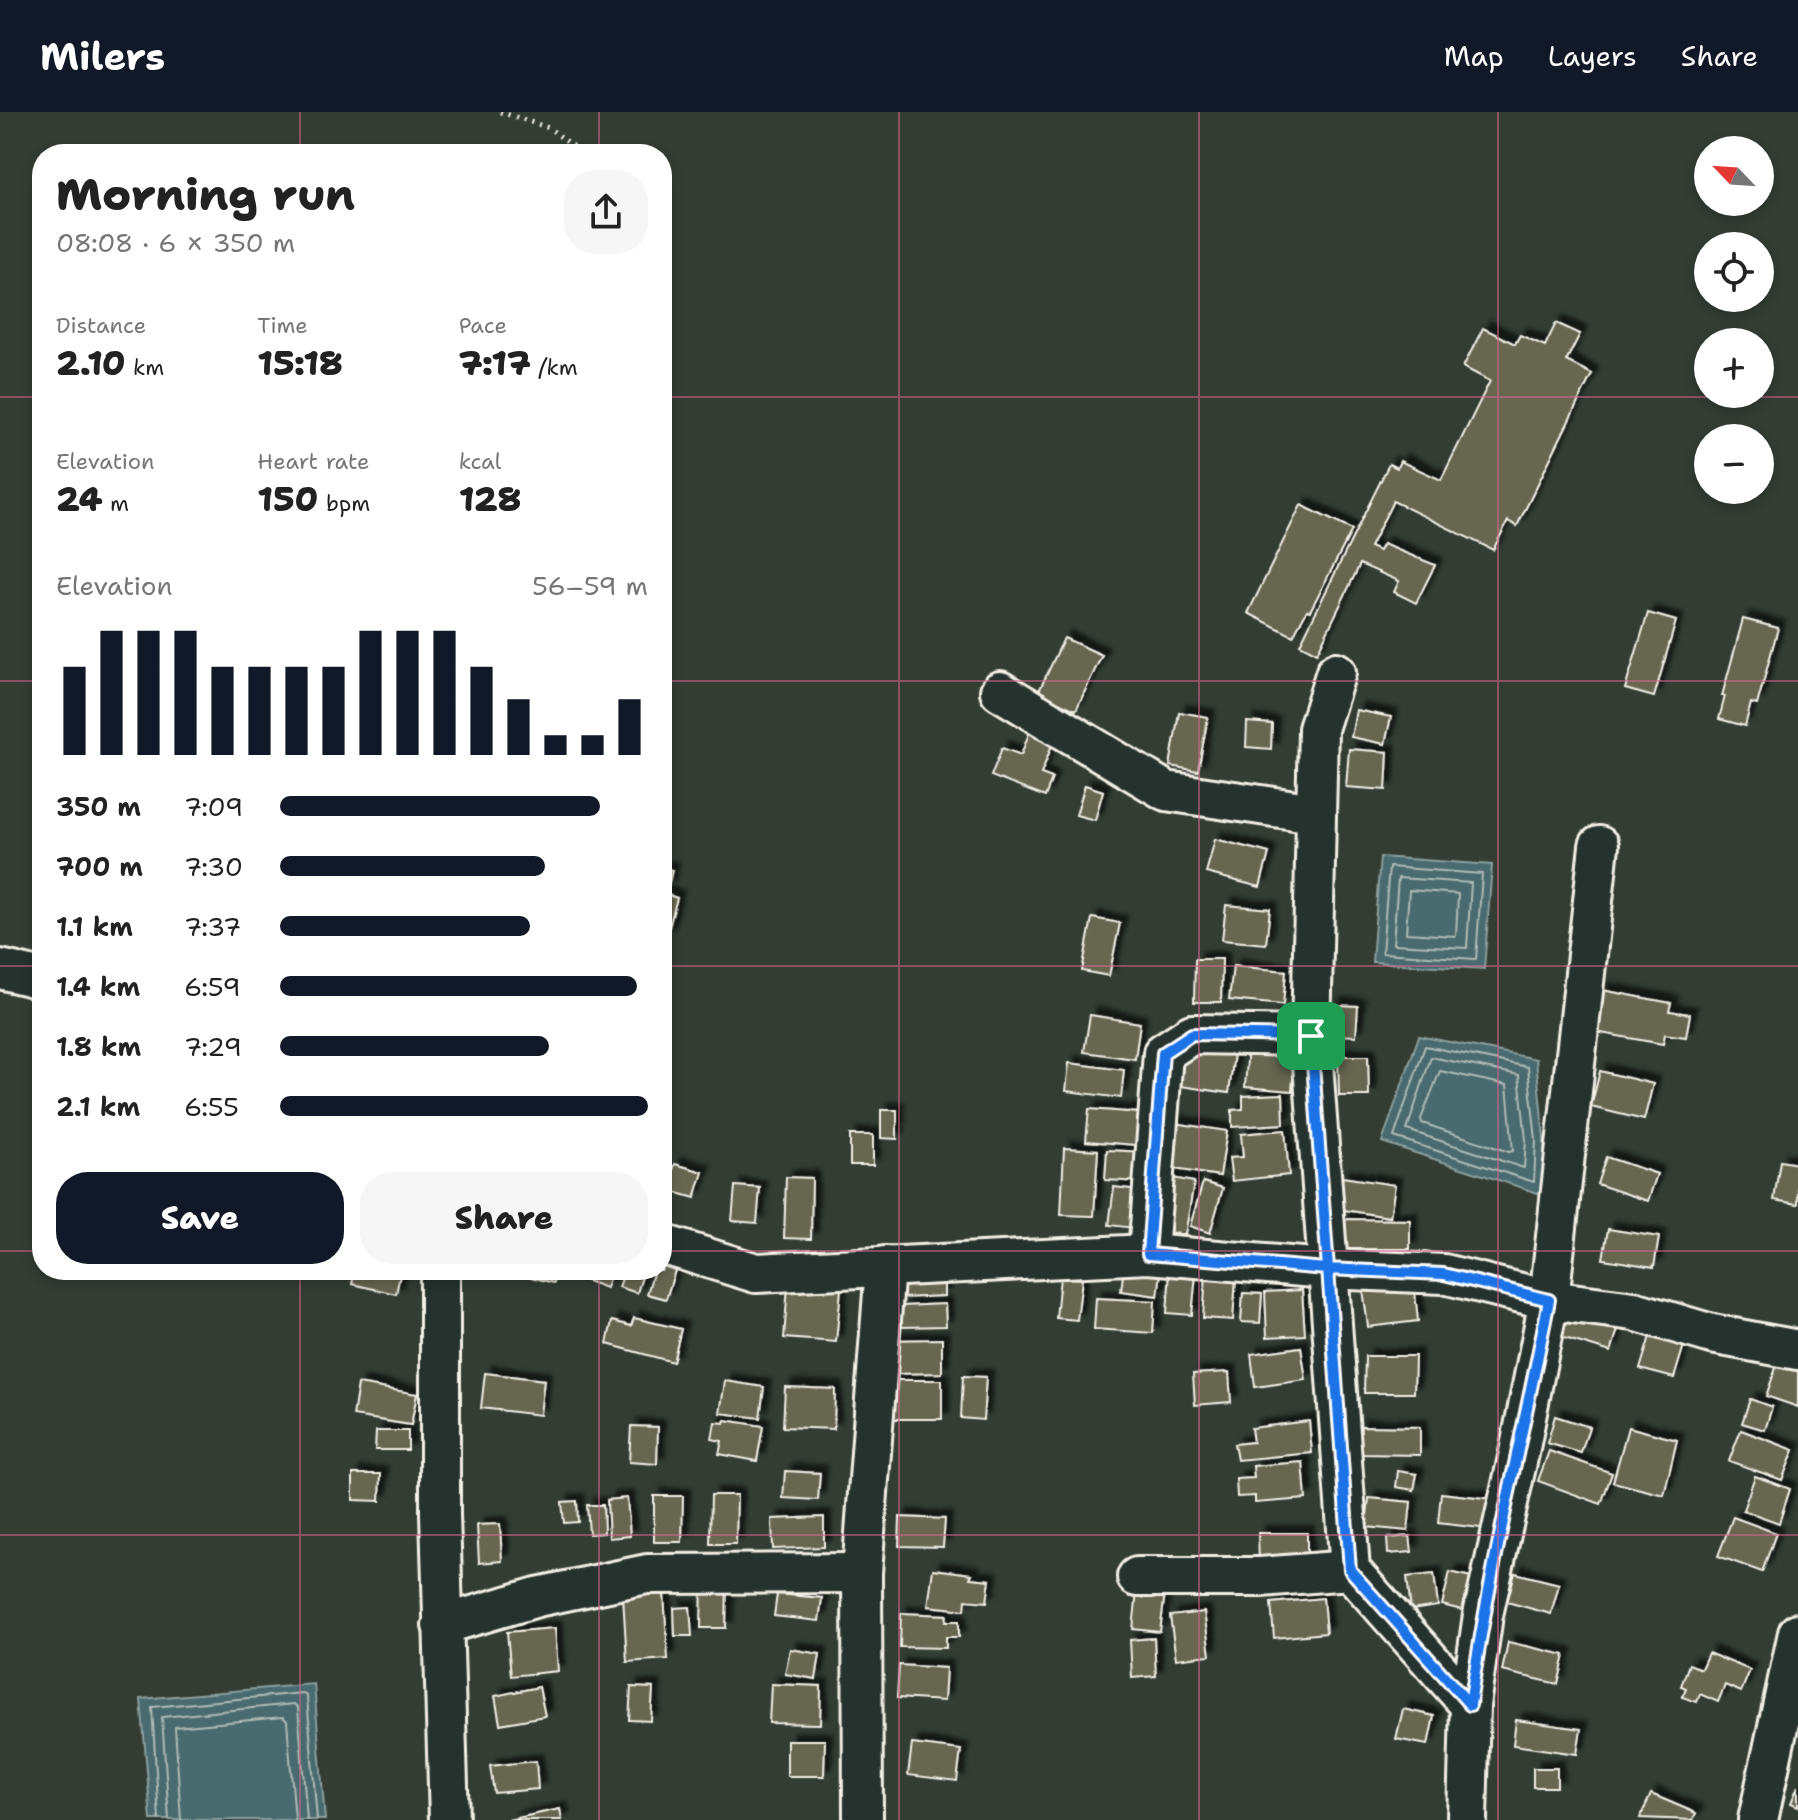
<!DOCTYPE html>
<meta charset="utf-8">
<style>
:root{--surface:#fff;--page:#f6f6f6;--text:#222;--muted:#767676;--accent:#111827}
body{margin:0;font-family:"Shantell Sans",sans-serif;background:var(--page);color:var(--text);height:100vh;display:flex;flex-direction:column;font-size:30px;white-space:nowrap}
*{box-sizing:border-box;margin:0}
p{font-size:26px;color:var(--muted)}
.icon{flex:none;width:44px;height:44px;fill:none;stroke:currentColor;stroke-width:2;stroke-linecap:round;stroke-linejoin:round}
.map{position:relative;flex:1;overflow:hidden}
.drawer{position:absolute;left:32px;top:32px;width:640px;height:1136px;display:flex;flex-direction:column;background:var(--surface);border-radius:32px;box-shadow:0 4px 12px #0003}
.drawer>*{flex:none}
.needle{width:52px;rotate:295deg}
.controls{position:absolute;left:1694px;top:24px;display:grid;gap:16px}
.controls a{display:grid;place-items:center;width:80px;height:80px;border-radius:50%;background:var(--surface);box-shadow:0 4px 12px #0003;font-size:40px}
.pin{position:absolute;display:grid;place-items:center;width:68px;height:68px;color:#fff;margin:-34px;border-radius:16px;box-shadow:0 4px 12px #0006}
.round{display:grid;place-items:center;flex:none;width:84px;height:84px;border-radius:32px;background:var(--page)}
.overview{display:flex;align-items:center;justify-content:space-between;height:136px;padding:0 24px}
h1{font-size:44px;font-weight:800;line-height:60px}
.stats{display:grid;grid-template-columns:repeat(3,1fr);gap:12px;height:136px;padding:8px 24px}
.stats div{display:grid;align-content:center}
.stats b{font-size:34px;font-weight:800}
.stats small{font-size:22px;font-weight:400}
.stats p{font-size:22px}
.chart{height:224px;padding:16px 24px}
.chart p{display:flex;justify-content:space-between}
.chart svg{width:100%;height:144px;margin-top:8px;stroke:var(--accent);stroke-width:6}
.cta{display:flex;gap:16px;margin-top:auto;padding:16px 24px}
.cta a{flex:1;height:92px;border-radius:32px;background:var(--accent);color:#fff;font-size:32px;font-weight:800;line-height:92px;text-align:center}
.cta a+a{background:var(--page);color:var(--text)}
ul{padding:0 24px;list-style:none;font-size:26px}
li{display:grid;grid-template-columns:128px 96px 1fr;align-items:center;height:60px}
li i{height:20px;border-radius:10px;background:var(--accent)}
header{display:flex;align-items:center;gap:48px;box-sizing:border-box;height:112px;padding:0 40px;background:var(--accent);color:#fff}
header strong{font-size:38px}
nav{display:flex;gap:44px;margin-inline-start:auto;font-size:28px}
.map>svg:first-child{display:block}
.water{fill:#486a6e;stroke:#8da09f;stroke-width:2}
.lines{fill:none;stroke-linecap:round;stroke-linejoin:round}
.shore{stroke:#afbbb7;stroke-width:2}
.building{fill:#666651;stroke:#f4f1e8;stroke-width:2;filter:url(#shadow)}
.street-casing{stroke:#f4f1e8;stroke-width:44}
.path{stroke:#f4f1e8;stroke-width:5;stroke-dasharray:2 6;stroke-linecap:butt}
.street{stroke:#26332d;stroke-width:38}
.route-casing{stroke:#fff;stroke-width:16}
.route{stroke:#1a73e8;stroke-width:10}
.grid{fill:none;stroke:#d4648c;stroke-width:2;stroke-opacity:0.55}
</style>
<header>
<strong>Milers</strong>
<nav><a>Map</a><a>Layers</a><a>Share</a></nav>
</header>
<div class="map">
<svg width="1798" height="1708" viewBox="0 0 1798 1708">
<defs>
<filter id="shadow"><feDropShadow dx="7" dy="-7" stdDeviation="2" flood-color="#0009"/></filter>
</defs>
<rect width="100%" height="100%" fill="#333d34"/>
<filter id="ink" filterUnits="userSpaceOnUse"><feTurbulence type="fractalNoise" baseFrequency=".0125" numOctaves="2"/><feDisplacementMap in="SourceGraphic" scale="16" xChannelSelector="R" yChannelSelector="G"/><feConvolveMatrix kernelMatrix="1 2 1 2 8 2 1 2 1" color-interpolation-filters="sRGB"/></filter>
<g filter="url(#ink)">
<g class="water">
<polygon points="1380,745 1492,753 1484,857 1372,850"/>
<polygon points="1419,924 1536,947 1544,1027 1544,1083 1382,1030"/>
<polygon points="314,1572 325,1708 151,1708 141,1587"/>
</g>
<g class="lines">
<g class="shore">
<polygon points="1389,755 1482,762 1476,847 1382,841"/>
<polygon points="1398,766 1471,771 1467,836 1393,832"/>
<polygon points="1409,778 1458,782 1456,824 1406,821"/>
<polygon points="1425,934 1528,955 1536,1028 1534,1070 1394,1025"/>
<polygon points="1431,945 1519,963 1526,1028 1524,1056 1407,1018"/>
<polygon points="1440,959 1507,973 1513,1039 1509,1040 1422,1011 1421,1007"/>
<polyline points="159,1708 152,1595 303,1581 307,1585 317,1708"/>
<polyline points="169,1708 162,1605 294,1592 298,1596 307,1708"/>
<polyline points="181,1708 175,1615 283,1605 287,1609 295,1708"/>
</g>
</g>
<g class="building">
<polygon points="1556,211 1580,222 1566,249 1592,262 1517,414 1508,409 1493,438 1393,389 1370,435 1379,439 1383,432 1435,453 1416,491 1394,480 1399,469 1360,452 1317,541 1300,532 1389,352 1397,356 1400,349 1441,368 1490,269 1463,255 1483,216 1515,232 1520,223 1545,234"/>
<polygon points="1301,393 1352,418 1310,499 1307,498 1293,524 1248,501"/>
<polygon points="1648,501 1676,509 1654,585 1625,577"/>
<polygon points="1743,507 1778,516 1757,593 1751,591 1745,614 1719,607 1725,584 1722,584"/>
<polygon points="1064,526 1102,543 1076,598 1038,581"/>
<polygon points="1356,598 1391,605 1385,632 1351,625"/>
<polygon points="1179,600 1208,605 1198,659 1170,654"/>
<polygon points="1247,610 1272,612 1271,637 1246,635"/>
<polygon points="1031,616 1055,625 1041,662 1052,666 1045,685 991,664 1002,636 1021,643"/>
<polygon points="1349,637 1388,640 1386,678 1346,675"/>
<polygon points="1085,673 1103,679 1095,708 1076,703"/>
<polygon points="1215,727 1269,741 1260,775 1206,761"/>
<polygon points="662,756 672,758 668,775 662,774"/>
<polygon points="662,781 677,786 667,823 662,822"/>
<polygon points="1226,793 1270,797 1266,832 1222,828"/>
<polygon points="1092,806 1120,811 1109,864 1082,859"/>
<polygon points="1195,847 1222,847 1221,890 1194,890"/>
<polygon points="1233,854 1286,859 1283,893 1229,888"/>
<polygon points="1602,878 1671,891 1669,899 1690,902 1686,925 1665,922 1663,932 1595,920"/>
<polygon points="1334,893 1358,894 1356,924 1332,923"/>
<polygon points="1090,903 1140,911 1135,947 1084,940"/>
<polygon points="1248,934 1295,938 1292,979 1245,975"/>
<polygon points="1186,935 1234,941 1229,981 1180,974"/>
<polygon points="1338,944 1368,944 1369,984 1339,984"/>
<polygon points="1069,951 1124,958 1121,986 1066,979"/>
<polygon points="1600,959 1653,972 1644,1008 1591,995"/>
<polygon points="1283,982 1284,1012 1232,1015 1232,998 1243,997 1243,984"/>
<polygon points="1089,997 1139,1001 1136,1033 1086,1029"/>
<polygon points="881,998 897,998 897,1027 881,1026"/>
<polygon points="1174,1011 1227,1019 1220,1064 1167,1056"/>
<polygon points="1285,1018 1289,1063 1232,1069 1229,1046 1243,1045 1241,1022"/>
<rect x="850" y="1023" width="23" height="30"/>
<polygon points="1064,1036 1098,1038 1094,1104 1061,1103"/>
<polygon points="1107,1038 1144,1040 1143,1070 1105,1068"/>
<polygon points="1606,1045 1657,1062 1648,1089 1597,1072"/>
<polygon points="1780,1049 1798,1052 1798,1092 1774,1088"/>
<polygon points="675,1052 703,1060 695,1086 667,1078"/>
<polygon points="786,1065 812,1066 811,1127 784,1126"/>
<polygon points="1167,1065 1194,1070 1185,1123 1158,1118"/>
<polygon points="1342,1065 1395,1073 1390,1105 1337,1097"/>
<polygon points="1203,1070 1223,1076 1210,1121 1190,1114"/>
<polygon points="735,1074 760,1076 757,1111 732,1109"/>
<polygon points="1114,1075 1139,1078 1134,1116 1109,1113"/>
<polygon points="1343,1107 1410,1108 1410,1137 1342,1137"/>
<polygon points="1608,1117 1659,1125 1654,1155 1603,1147"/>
<polygon points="662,1144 678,1149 666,1187 647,1182 654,1158 662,1158"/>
<polygon points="1124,1155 1161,1160 1158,1184 1121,1179"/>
<polygon points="355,1158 401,1158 396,1182 352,1172"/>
<polygon points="529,1158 558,1158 554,1171 527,1164"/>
<polygon points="587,1158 612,1158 606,1176 584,1168"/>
<polygon points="625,1158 644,1158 637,1181 619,1175"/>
<polygon points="1170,1159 1196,1162 1192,1203 1167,1201"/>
<polygon points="1206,1163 1236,1166 1233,1208 1203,1206"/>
<polygon points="944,1164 944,1184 902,1186 901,1166"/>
<polygon points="1060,1165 1082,1167 1077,1208 1056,1206"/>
<polygon points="1414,1171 1418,1209 1368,1215 1363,1177"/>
<polygon points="788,1173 841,1177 836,1230 784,1226"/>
<polygon points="1302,1178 1305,1223 1267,1225 1265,1180"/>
<polygon points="1243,1181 1262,1182 1260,1211 1241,1210"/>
<polygon points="1096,1186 1155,1189 1153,1221 1094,1217"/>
<polygon points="945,1192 946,1214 902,1215 902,1194"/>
<polygon points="1569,1199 1619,1214 1611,1240 1561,1225"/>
<polygon points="634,1206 681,1217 673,1250 607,1232 612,1209 631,1214"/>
<polygon points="1651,1221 1685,1230 1674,1266 1640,1257"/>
<polygon points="942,1227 942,1261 892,1262 891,1228"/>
<polygon points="1301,1235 1306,1268 1255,1275 1251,1242"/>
<polygon points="1365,1244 1415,1244 1414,1281 1364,1281"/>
<polygon points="1778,1250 1798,1256 1798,1295 1766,1284"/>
<polygon points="1229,1260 1231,1290 1195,1293 1193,1262"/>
<polygon points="485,1261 544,1268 540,1303 481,1296"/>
<polygon points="963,1264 986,1265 983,1308 961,1306"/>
<polygon points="890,1268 942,1268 942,1307 891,1307"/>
<polygon points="725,1269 764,1275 760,1306 720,1301"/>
<polygon points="358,1272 417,1282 411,1313 353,1304"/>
<polygon points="785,1275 835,1277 834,1317 783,1315"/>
<polygon points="1750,1287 1772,1295 1765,1318 1742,1311"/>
<polygon points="1555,1304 1589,1315 1581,1341 1547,1331"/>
<polygon points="725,1308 763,1314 757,1349 719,1342 722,1329 712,1327 715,1310 724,1311"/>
<polygon points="1309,1309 1312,1341 1237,1348 1234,1332 1253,1330 1251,1316"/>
<polygon points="631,1314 658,1315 657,1352 629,1350"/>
<polygon points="1358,1314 1420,1315 1420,1343 1358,1342"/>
<polygon points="1628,1315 1677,1328 1664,1383 1613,1370"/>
<polygon points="1741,1318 1794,1338 1782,1368 1729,1349"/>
<polygon points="376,1319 408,1319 408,1338 375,1338"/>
<polygon points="1549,1339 1612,1361 1601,1392 1538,1369"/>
<polygon points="1303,1350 1306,1387 1255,1391 1255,1384 1237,1385 1236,1367 1254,1366 1253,1354"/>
<polygon points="785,1359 820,1361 818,1388 783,1386"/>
<polygon points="1398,1359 1417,1362 1414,1378 1396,1375"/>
<polygon points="353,1362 381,1362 380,1389 353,1388"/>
<polygon points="1755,1364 1790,1377 1779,1411 1743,1398"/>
<polygon points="1441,1381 1493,1387 1489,1417 1438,1411"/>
<polygon points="711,1383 737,1383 736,1432 710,1432"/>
<polygon points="654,1384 683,1384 682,1430 654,1430"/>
<polygon points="627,1386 630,1424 609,1426 607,1388"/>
<polygon points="1369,1386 1411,1390 1408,1419 1366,1415"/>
<polygon points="577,1389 578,1410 564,1411 562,1390"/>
<polygon points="587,1393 603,1393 604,1421 589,1422"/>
<polygon points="824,1405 824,1435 773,1437 772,1407"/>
<polygon points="900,1405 945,1407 943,1435 899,1434"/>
<polygon points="1733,1405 1776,1421 1762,1460 1718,1444"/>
<polygon points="500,1412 502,1449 479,1451 477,1413"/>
<polygon points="1258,1421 1307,1421 1307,1450 1259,1450"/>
<polygon points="1410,1424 1412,1440 1388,1442 1387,1426"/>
<polygon points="933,1457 972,1462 970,1466 990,1468 987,1490 966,1488 965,1498 928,1494"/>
<polygon points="1450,1460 1471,1465 1462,1498 1442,1493"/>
<polygon points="1515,1461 1559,1472 1551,1502 1507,1490"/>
<polygon points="1434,1462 1438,1494 1411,1498 1407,1465"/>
<polygon points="702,1469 727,1470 726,1516 701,1516"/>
<polygon points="1137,1479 1165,1481 1160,1520 1133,1517"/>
<polygon points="664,1481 668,1547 627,1550 623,1484"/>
<polygon points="777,1482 822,1486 819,1509 774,1504"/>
<polygon points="1323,1486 1326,1521 1274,1526 1271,1491"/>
<polygon points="690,1495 692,1524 675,1524 674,1496"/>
<polygon points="1204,1500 1210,1543 1176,1547 1170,1504"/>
<polygon points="901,1501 947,1503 946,1509 959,1509 959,1525 946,1525 946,1536 900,1535"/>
<polygon points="555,1516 558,1559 511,1564 507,1520"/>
<polygon points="1154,1526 1156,1564 1132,1566 1130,1528"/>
<polygon points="1508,1530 1565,1543 1558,1572 1502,1559"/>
<polygon points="790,1537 820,1542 816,1567 785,1562"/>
<polygon points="1708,1541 1750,1558 1741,1580 1725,1573 1718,1590 1700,1582 1697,1590 1682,1585 1686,1576 1681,1574 1689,1552 1701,1557"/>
<polygon points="899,1553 946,1556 944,1589 897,1586"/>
<polygon points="771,1572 821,1574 820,1612 769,1611"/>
<polygon points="539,1575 545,1604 500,1612 495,1584"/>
<polygon points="631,1575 653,1576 651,1609 629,1608"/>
<polygon points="1403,1597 1434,1604 1428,1633 1396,1627"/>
<polygon points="1516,1608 1581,1617 1577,1642 1513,1633"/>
<polygon points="787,1628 825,1628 824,1664 787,1664"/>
<polygon points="912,1632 961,1638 957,1669 908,1663"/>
<polygon points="536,1649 538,1677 494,1681 490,1654"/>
<rect x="1533" y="1656" width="24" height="19"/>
<polygon points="1798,1674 1798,1694 1791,1691"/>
<polygon points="1651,1682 1696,1701 1693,1708 1640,1706"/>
<polygon points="560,1697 562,1708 508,1708"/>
</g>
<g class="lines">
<g class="street-casing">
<g id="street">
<polyline points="1336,560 1318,617 1311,924 1350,1458 1470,1593 1467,1708"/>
<polyline points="1000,579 1166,679 1315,701"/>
<polyline points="0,857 42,867"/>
<polyline points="662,1132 756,1161 1148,1142 1326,1157 1444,1162 1549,1188 1634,1199 1712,1222 1798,1238"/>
<polyline points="1148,1142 1163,941 1192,922 1311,924"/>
<polyline points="440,1158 440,1402 449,1708"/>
<polyline points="1137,1465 1260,1465 1350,1458"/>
<polyline points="442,1513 537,1485 647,1462 862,1461"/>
<polyline points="1470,1593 1483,1503 1519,1341 1549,1188 1599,734"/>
<polyline points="863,1708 862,1461 885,1154"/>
<polyline points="1758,1708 1798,1521"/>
</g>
</g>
<polyline class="path" points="500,0 549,16 584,42"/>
<use href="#street" class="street"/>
</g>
</g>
<g class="lines" filter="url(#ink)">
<g class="route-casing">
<path id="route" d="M 1311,924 L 1350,1458 L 1470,1593 C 1489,1457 1523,1323 1549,1188 L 1444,1162 L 1326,1157 L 1148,1142 L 1163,941 L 1192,922 L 1311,924"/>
</g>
<use href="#route" class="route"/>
</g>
<path class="grid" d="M 300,0 L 300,42M 599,0 L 599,42M 899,0 L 899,1708M 1199,0 L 1199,1708M 1498,0 L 1498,1708M 0,285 L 42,285M 662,285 L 1798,285M 0,569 L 42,569M 662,569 L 1798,569M 0,854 L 42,854M 662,854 L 1798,854M 0,1139 L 42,1139M 662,1139 L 1798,1139M 300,1158 L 300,1708M 599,1158 L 599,1708M 0,1423 L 1798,1423"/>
</svg>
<div class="controls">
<a><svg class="needle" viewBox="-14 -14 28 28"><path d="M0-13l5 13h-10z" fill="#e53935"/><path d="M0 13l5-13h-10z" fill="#767676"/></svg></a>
<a><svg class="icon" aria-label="locate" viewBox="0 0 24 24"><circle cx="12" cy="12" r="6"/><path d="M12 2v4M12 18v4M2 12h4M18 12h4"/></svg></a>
<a>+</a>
<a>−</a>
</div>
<div class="pin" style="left:1311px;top:924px;background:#1e9e55"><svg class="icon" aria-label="arrive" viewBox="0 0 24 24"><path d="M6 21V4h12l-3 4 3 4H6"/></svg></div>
<section class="drawer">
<div class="overview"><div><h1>Morning run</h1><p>08:08 · 6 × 350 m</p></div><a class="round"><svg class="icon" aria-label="share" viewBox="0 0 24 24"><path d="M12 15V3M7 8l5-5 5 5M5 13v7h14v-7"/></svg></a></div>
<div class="stats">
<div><p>Distance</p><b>2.10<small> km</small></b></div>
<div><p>Time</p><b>15:18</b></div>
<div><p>Pace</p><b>7:17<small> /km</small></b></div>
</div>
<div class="stats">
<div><p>Elevation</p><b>24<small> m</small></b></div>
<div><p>Heart rate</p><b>150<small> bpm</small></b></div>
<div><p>kcal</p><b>128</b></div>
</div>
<div class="chart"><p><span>Elevation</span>56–59 m</p>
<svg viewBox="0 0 160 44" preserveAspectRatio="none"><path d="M5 44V17M15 44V6M25 44V6M35 44V6M45 44V17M55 44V17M65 44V17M75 44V17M85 44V6M95 44V6M105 44V6M115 44V17M125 44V27M135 44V38M145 44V38M155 44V27"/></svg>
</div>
<ul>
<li><b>350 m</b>7:09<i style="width:87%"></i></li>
<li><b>700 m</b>7:30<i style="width:72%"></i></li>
<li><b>1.1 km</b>7:37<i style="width:68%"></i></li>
<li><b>1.4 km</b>6:59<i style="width:97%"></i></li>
<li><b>1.8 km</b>7:29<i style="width:73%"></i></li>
<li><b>2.1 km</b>6:55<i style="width:100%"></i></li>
</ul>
<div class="cta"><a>Save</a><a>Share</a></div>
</section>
</div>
